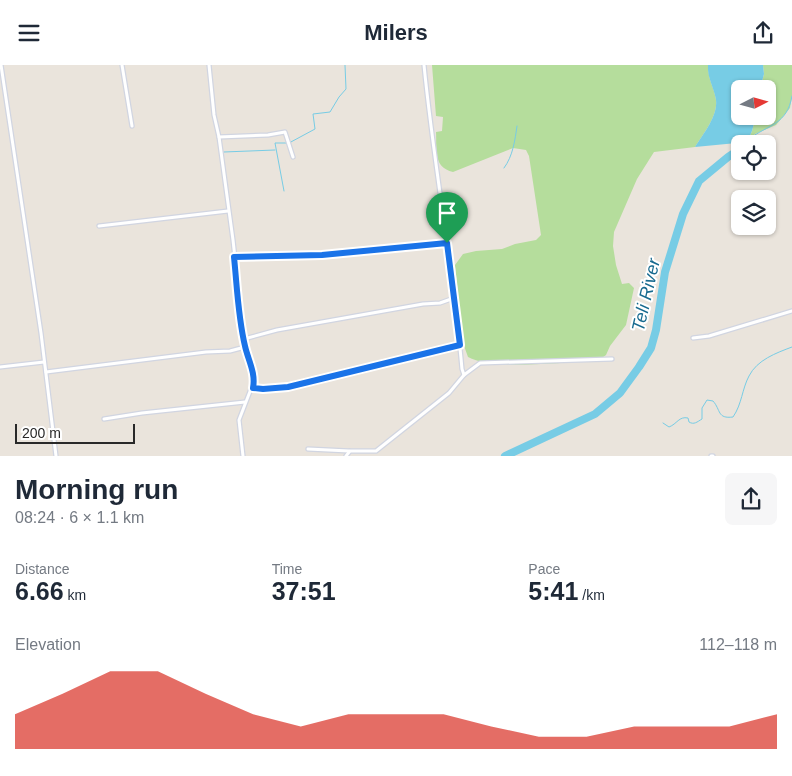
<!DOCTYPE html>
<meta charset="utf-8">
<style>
:root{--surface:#fff;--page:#f6f6f7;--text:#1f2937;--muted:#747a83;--accent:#d93025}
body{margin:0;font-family:Helvetica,sans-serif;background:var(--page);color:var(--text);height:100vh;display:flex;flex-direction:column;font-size:19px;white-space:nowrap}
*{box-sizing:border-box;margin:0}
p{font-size:16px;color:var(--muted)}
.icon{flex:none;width:28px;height:28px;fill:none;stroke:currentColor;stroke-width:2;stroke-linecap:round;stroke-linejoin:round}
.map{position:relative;height:391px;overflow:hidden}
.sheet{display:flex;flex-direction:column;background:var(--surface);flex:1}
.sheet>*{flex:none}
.needle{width:32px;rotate:84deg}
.buttons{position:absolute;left:731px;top:15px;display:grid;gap:10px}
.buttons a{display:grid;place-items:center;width:45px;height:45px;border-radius:8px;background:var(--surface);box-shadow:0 1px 4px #0004;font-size:25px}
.scale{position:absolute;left:15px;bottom:12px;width:120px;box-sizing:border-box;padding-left:5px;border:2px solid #292929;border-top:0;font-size:14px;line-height:18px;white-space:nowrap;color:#292929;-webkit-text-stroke:4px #fff;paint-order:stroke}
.pin{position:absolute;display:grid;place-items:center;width:42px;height:42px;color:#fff;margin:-51px -21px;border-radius:50% 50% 50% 0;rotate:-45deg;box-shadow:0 0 5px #0007}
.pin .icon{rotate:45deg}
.round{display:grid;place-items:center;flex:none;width:52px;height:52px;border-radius:8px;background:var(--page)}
.headline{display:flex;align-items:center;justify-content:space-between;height:85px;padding:0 15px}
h1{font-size:28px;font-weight:700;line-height:38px}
.stats{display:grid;grid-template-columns:repeat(3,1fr);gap:8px;height:85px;padding:5px 15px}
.stats div{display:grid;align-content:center}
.stats b{font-size:25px;font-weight:700}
.stats small{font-size:14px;font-weight:400}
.stats p{font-size:14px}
.chart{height:140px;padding:10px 15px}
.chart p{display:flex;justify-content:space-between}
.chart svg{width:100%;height:90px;margin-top:5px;fill:var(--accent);opacity:.7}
header{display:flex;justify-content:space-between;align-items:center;height:65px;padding:0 15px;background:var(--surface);font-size:22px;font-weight:700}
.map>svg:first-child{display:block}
.green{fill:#b5dd9c}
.water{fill:#77cce5}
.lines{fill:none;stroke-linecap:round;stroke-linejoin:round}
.stream{stroke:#77cce5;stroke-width:1}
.river{stroke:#77cce5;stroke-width:8}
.minor-casing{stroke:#d1d5e1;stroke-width:5.5}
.minor{stroke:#fff;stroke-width:3}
.route-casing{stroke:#fff;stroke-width:10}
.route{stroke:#1a73e8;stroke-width:6}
.labels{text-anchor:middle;stroke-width:4;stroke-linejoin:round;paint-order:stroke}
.water-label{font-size:18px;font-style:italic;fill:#176a8f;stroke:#fff}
</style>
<header><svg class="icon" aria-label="menu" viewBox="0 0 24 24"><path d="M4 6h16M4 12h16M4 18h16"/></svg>Milers<svg class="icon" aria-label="share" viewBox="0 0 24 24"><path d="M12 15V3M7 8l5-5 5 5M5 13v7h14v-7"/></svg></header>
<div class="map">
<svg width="792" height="391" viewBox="0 0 792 391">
<rect width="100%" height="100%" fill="#eae4dc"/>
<g class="green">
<path d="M 432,0 L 708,0 C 708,16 714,21 716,35 C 718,51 703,69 695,82 L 654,87 L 637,114 L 614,167 L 613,181 L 616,200 L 622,219 L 629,218 L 634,223 L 626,260 L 610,281 L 606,290 L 599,295 C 567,297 494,306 468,292 L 463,278 L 455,200 L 463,189 L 476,186 L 502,184 L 515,179 L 536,175 L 541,170 L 529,91 L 526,85 L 513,83 L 453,107 C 433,102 437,85 436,67 L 442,66 L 443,52 L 436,51 Z"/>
<polygon points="763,0 792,0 792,31 790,43 776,60 755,69 747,77 752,66 756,51 768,51 768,24 760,24 764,9"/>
</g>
<path class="water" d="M 708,0 L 763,0 L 764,9 L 760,24 L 740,24 L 740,51 L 756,51 L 752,66 L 747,77 L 695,82 C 703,69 718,51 716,35 C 714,22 707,13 708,0 Z"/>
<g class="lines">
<g class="stream">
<path d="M 749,74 C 769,59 787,60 792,31"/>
<polyline points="224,87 275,85"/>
<path d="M 504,103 C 513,91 515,75 517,61"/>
<polyline points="284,126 275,78 289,78 315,64 313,49 330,47 339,32 346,24 345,0"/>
<path d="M 663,358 L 669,362 C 677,359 679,351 688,353 L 689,357 C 694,360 697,357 702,354 L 702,343 L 707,335 L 713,336 C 721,345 717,354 733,352 C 742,339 742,324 749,311 C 757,295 776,288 792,282"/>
</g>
<polyline class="river" points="505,391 595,349 620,328 639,302 651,283 656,265 665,207 683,149 699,116 728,92 740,84"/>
<g class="minor-casing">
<g id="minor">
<polyline points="1,0 41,268 56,391"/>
<polyline points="122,0 132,61"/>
<polyline points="209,0 214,50 219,72 233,175 244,274 251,296 254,316 239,355 243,391"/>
<path d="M 424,0 C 434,102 453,202 462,304 L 464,310 L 480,298 L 612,294"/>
<polyline points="219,72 268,70 285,67 293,92"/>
<polyline points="99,161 228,146"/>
<polyline points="234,192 322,190 447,178"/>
<polyline points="693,273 709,271 792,246"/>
<polyline points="244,274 277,265 423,239 440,238 454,233"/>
<polyline points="0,302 44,297"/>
<polyline points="46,307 206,287 230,286 245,282"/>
<polyline points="253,323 263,324 288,322 460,281"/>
<polyline points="104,354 142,348 245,337"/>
<polyline points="308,384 349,386"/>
<polyline points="346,391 350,386 376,386 449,328 464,310"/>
<polyline points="711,391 713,391"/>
</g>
</g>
<use href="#minor" class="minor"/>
</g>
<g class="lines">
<g class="route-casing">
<path id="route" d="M 447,178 L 460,280 L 288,322 L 263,324 L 253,323 C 256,308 248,295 245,281 C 238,252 237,221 234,192 L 322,190 Z"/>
</g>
<use href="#route" class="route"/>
</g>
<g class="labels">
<g class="water-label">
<text transform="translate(646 230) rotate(-77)" y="6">Teli River</text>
</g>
</g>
</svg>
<div class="buttons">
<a><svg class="needle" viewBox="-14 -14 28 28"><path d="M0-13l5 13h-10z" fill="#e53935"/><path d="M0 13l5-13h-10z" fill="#747a83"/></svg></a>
<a><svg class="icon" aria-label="locate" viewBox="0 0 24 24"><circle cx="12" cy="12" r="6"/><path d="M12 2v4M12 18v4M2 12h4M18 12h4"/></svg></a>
<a><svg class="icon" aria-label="layers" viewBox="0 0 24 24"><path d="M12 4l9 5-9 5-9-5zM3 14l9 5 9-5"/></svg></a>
</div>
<div class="scale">200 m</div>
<div class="pin" style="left:447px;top:178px;background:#1e9e55"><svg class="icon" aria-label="arrive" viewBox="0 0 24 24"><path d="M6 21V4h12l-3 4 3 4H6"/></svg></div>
</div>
<section class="sheet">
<div class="headline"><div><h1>Morning run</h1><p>08:24 · 6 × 1.1 km</p></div><a class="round"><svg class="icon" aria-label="share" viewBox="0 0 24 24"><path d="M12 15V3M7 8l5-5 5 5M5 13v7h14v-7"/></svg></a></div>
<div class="stats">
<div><p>Distance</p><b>6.66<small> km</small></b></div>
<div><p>Time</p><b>37:51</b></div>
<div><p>Pace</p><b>5:41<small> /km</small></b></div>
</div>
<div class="chart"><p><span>Elevation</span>112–118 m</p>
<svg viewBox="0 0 160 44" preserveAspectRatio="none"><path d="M0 44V27L10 17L20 6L30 6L40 17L50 27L60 33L70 27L80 27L90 27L100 33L110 38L120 38L130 33L140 33L150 33L160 27V44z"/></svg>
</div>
</section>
